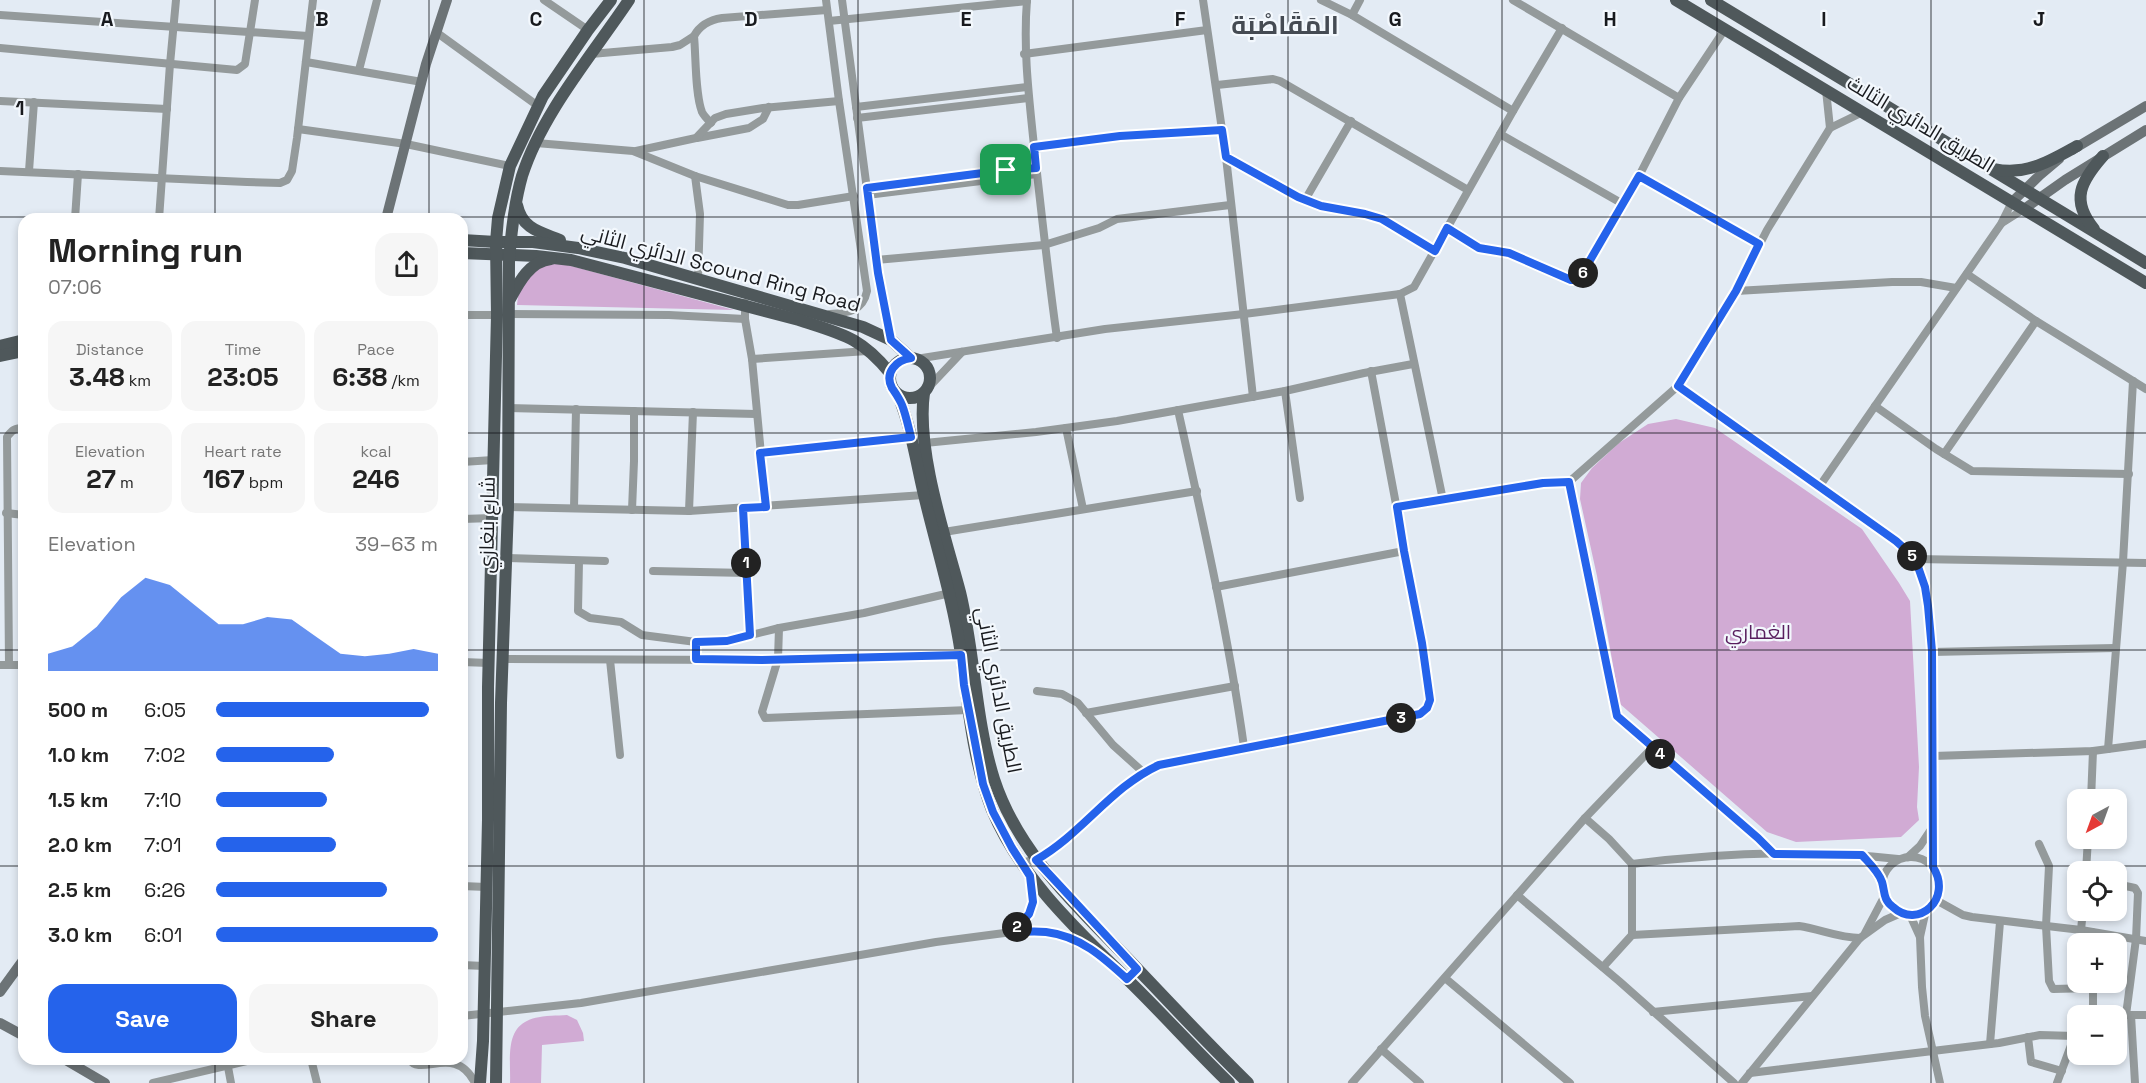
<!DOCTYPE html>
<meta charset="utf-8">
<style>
:root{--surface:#fff;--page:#f6f6f6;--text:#222;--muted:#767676;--accent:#2563eb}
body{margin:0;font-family:"Space Grotesk",Cairo,sans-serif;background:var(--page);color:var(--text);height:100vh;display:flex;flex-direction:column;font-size:22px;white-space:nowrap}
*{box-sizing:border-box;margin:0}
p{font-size:20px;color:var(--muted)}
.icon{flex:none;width:33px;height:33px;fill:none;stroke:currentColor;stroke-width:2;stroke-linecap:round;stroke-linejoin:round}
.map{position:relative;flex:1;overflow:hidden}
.details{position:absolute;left:18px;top:213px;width:450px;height:852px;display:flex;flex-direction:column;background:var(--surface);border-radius:18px;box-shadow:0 3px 9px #0003}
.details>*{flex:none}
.needle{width:39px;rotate:221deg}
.tools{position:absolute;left:2067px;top:789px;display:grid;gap:12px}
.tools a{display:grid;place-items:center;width:60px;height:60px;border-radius:12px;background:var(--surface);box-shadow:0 3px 9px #0003;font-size:30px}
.pin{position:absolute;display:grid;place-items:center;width:51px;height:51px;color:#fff;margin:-26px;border-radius:12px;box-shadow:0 3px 9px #0006}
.km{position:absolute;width:30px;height:30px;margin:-15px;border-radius:50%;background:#222;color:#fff;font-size:16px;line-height:30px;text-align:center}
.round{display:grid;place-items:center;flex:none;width:63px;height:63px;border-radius:18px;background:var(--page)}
.summary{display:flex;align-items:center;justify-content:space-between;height:102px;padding:0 30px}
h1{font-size:33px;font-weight:800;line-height:45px}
.figures{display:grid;grid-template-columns:repeat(3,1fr);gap:9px;height:102px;padding:6px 30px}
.figures div{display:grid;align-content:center;border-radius:15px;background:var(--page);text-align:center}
.figures b{font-size:26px;font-weight:800}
.figures small{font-size:16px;font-weight:400}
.figures p{font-size:16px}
.chart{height:168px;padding:12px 30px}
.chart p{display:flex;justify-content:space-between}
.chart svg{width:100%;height:108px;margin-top:6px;fill:var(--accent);opacity:.7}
.primary-button{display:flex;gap:12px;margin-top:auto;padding:12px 30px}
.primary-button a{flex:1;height:69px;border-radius:18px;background:var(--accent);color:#fff;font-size:24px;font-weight:800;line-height:69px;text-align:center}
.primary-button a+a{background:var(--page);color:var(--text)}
ul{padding:0 30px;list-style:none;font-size:20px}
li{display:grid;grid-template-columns:96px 72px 1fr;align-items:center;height:45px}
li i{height:15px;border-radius:8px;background:var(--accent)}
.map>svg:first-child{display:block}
.green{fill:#d1abd4}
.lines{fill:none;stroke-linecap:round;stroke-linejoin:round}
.street{stroke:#949a9b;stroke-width:8}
.secondary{stroke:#6c7376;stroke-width:10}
.primary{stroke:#4f585b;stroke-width:12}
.route-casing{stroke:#fff;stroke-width:12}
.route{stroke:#2563eb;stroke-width:8}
.grid{fill:none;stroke:#181a1e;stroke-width:1.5;stroke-opacity:0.55}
.labels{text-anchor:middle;stroke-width:4.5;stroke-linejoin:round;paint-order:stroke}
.street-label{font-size:20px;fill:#181a1e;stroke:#f3f8fd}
.park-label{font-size:20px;fill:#581e5e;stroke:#f3f8fd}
.district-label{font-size:26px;font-weight:bold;fill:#454b53;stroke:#f3f8fd}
.grid-label{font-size:20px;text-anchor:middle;font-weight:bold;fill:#181a1e;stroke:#f3f8fd;stroke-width:4.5;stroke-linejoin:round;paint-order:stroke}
</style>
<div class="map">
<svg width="2146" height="1083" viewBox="0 0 2146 1083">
<rect width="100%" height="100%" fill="#e3ebf4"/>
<g class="green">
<path d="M 547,264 L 564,264 L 734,310 L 517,305 C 519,281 527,276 547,264 Z"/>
<polygon points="1676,419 1715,428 1862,529 1899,583 1910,601 1919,767 1917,807 1919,820 1901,837 1796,842 1767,832 1620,704 1597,576 1580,499 1581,483 1592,468 1619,443 1648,424"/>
<path d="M 567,1015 L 577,1020 L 583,1033 L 584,1041 L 542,1045 L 541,1083 L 510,1083 C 511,1064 505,1033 525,1022 C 536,1015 554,1016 567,1015 Z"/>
</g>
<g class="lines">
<g class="street">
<polyline points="544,0 588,30"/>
<path d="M 826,0 L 839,101 L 867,291 C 863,311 848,313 830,314"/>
<polyline points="842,0 878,273 891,340"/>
<path d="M 1027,0 C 1023,50 1029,97 1034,146 C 1041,210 1048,274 1057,338"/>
<polyline points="1203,0 1226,157 1253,397"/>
<polyline points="1321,0 1352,15 1513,111"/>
<polyline points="0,15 308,36"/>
<polyline points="1352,15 1360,0"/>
<polyline points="829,21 1027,1"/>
<polyline points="436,32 538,106"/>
<polyline points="0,48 237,70 245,64 255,0"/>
<polyline points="591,54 672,47 680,45 694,36"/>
<polyline points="1024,54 1207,30"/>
<polyline points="306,62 422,82"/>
<polyline points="359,70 377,0"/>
<polyline points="1217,85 1273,79 1280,81 1468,190"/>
<polyline points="1826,90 1830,128"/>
<polyline points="1679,98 1725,29"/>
<polyline points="0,101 167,109"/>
<polyline points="856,107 1027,87"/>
<polyline points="857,118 1028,98"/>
<path d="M 711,123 C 707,119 704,116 702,112 C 695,94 696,57 694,36 C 700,25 709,20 722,18 L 827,10"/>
<polyline points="298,129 406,144 510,166"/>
<polyline points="1500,134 1623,204"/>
<polyline points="697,138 749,128 763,119 769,107"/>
<polyline points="536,143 633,151 695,176 788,205 798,205 854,196"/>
<polyline points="1034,147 1120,136 1222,130"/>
<polyline points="636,151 696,138 715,118 726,114 763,108 839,101"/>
<polyline points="1226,157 1298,197 1321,206 1365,214 1382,219 1435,251"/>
<polyline points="0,171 247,182 280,183 287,180 292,171 297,138 313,0"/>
<polyline points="29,171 34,102"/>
<polyline points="695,176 700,214 698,279"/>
<polyline points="1639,176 1759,244"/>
<polyline points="867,188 1006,170 1036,168"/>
<polyline points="867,195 1037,174"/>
<polyline points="1305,200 1351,121"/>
<polyline points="75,219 78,174"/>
<polyline points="159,219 170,64 176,0"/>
<polyline points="2002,223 2024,209"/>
<polyline points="1447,229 1479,248 1509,253 1571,280 1578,280 1582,274 1639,176 1679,98 1513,0"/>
<polyline points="876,260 1044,245 1099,228 1117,219 1230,205"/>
<polyline points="1967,274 2036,321 2146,389"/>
<polyline points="1736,291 1892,282 1921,282 1956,288"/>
<polyline points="1400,294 1443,500"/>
<polyline points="745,303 745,319 752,359 766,507"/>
<polyline points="509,314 669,315 745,319"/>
<polyline points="462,315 497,315"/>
<polyline points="752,359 867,351"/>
<polyline points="916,359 1105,329 1244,314 1400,294 1414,287 1513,111 1562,28"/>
<polyline points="1678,386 1819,487"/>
<polyline points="928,388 962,352"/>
<polyline points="1285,391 1300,498"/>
<polyline points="1875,406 1936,449 1972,471 2129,474"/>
<polyline points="508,408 756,414"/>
<path d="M 1178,410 C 1203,522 1228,633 1244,747"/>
<polyline points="1066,428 1083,509"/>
<polyline points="925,443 1036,432 1117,421 1285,391 1364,373 1413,364"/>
<polyline points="760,453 911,437"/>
<polyline points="1944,454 2036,321"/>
<polyline points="462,462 493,460"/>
<polyline points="1569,482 1617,716 1758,838 1774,854"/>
<polyline points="508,507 689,511 924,495"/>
<polyline points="1397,507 1543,483 1569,482 1678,386 1736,291 1767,230 1830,128 1863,112"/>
<polyline points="574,508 576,409"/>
<polyline points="743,509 750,635"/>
<polyline points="632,510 634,461 634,411"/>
<polyline points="689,511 693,412"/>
<polyline points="6,513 24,515"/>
<polyline points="462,519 493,518"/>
<polyline points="944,532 1197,491"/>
<polyline points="506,558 605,561"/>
<polyline points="1915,559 2146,563"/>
<polyline points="579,561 578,611 590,618 621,622 642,635 696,642 714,642 727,641 779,628 864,613 950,593"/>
<polyline points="653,571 747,573"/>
<polyline points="1216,587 1404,551"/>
<polyline points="779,628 778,659 762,712 765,718 969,710"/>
<polyline points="1932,652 2115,648"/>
<polyline points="503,659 739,660 961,655"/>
<polyline points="696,659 696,642"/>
<polyline points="610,660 620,755"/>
<polyline points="462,662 489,663"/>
<path d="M 9,664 L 7,437 C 12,430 15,428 24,428"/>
<polyline points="0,665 24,665"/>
<polyline points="1037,691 1062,694 1078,703 1113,745 1143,772"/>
<polyline points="1086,713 1235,686"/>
<polyline points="2108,749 2123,562 2133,381"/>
<polyline points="1933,756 2093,751 2146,744"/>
<polyline points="2091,800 2093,751"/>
<path d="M 1585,818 L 1609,839 L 1632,864 C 1719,853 1811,849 1898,859"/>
<polyline points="2039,844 2049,866 2046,926 2049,981 2053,989 2093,988"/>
<polyline points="1862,855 1882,883"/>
<polyline points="1908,857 1920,846 1932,828"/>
<circle cx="1911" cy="886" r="29"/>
<path d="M 1022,863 C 1065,854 1092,812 1124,786 C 1135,777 1147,770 1159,765 L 1420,714 L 1427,708 L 1430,700 L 1422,643 L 1371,371"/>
<polyline points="1632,864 1632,935"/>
<polyline points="1933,867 1932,652 1925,587 1915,559 1896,541 1819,487 2001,224 2012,202"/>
<polyline points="2086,872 2088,838"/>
<polyline points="2116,884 2135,888 2138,893 2136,939 2126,1015 2146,1015"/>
<polyline points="462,886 486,887"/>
<polyline points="1517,895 1619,981 1734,1083"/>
<polyline points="1936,900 1963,915 1972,917 2081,930 2146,941"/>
<polyline points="1926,910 1920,937 1922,987 1925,1016 1940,1083"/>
<polyline points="1910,915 1920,937"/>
<polyline points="2081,930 2083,910"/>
<path d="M 1012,932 C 1029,914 1036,906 1031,880"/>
<polyline points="2092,932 2092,944"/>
<polyline points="1865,933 1884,897"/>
<polyline points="462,965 484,966"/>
<path d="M 1603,967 L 1632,935 L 1799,926 C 1820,929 1839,938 1860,938"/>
<polyline points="1445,978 1570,1083"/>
<polyline points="2093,982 2093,1016"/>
<polyline points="1653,1012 1812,996"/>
<polyline points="2131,1015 2135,1083"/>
<polyline points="462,1016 581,1003 936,942 1012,932 1047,932 1074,939 1090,947"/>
<polyline points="2028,1037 2031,1062 2062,1071"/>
<polyline points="1990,1044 2000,922"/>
<polyline points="1381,1049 1420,1083"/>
<polyline points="311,1059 317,1083"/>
<path d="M 409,1059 C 421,1078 455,1043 475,1083"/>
<polyline points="228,1067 231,1083"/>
<polyline points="1750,1073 1999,1043 2040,1035 2075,1036"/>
<polyline points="153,1083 256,1059"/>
<polyline points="1352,1083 1585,818 1652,748"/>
<polyline points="1742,1083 1860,938 1885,920 1901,913"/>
<polyline points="2057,1083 2073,1040 2078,1033"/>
</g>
<g class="secondary">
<polyline points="2072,150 2146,106"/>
<polyline points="2012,202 2040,175 2059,159"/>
<polyline points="2024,209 2065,180 2146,130"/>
<polyline points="386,219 426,64 447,0"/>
<polyline points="0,992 24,959"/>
<polyline points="0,1023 24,1036"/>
<polyline points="64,1059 105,1083"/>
</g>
<g class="primary">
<polyline points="1676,0 2146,283"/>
<polyline points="1711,0 2146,263"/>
<path d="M 1994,169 C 2026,176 2050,161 2077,146"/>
<path d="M 517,205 C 522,229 540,232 560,240"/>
<path d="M 2094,229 C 2070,200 2081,181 2103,156"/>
<polyline points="462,240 496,242 533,242 578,248 625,258 863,327 891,340 911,358"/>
<path d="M 462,253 L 536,256 L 571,260 L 799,320 C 842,334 861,337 890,373"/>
<path d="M 510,299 C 519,282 530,261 551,259"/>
<polyline points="0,346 24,340"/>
<polyline points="0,356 24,351"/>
<circle cx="910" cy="378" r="20"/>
<path d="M 924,393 C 916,450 945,536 960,592 C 975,654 975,719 994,779 C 1018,853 1076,905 1128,959 C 1168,1001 1207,1043 1248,1083"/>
<path d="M 898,395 C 911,427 916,461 924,495 C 937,549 953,600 961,654 C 968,706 973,761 992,810 C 1020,877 1076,929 1127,979 C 1162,1013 1194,1049 1229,1083"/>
<polyline points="480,1083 483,1041 488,820 488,687 497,315 496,242 498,218 510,166 543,96 588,30 611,0"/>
<path d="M 496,1083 L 501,703 L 508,507 L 509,262 C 511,234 514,204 522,176 C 542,113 593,54 629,0"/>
</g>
</g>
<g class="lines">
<g class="route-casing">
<path id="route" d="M 1222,130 L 1226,157 L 1298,197 L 1321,206 L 1365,214 L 1382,219 L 1435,251 L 1447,228 L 1479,248 L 1509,253 L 1571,280 L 1578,280 L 1582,274 L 1639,176 L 1759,244 L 1736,291 L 1678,386 L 1896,541 L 1915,558 L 1925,587 L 1928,606 L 1932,651 L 1933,867 C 1953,899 1918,930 1893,907 C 1883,900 1885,892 1882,882 C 1879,872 1869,863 1862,855 L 1774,854 L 1758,838 L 1617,716 L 1569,482 L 1543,483 L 1397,507 L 1404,551 L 1422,643 L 1430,700 L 1427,708 L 1420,714 L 1159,765 C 1111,787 1082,834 1036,860 L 1137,969 L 1127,979 C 1103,957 1080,936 1046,932 C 1035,931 1023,932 1012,932 L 1029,914 L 1033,902 L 1030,876 L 1012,848 L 993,812 L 983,784 L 964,685 L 961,655 L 762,660 L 696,659 L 696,642 L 727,641 L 750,635 L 743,508 L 766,507 L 760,453 L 911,437 C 908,426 906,415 902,405 C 899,398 896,394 892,388 C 884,373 896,360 911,358 L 891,340 L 878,273 L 867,188 L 1006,170 L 1036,168 L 1034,147 L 1120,136 Z"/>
</g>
<use href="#route" class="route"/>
</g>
<path class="grid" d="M 215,0 L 215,219M 429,0 L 429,219M 644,0 L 644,1083M 858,0 L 858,1083M 1073,0 L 1073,1083M 1288,0 L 1288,1083M 1502,0 L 1502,1083M 1717,0 L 1717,1083M 1931,0 L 1931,1083M 0,217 L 2146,217M 0,433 L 24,433M 462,433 L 2146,433M 0,650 L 24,650M 462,650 L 2146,650M 0,866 L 24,866M 462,866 L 2146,866M 215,1059 L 215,1083M 429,1059 L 429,1083"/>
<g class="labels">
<g class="street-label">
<text transform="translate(1921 124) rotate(31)" y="7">الطريق الدائري الثالث</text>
<text transform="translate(721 268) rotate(15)" y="7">الدائري الثاني Scound Ring Road</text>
<text transform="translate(487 525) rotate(-89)" y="7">شارع بنغازي</text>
<text transform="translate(999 690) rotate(79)" y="7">الطريق الدائري الثاني</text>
</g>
<g class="park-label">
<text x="1758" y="639">الغماري</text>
</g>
<g class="district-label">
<text x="1285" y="34">المَقَاصْبَة</text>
</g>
</g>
<g class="grid-label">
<text x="107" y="26">A</text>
<text x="322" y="26">B</text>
<text x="536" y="26">C</text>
<text x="751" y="26">D</text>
<text x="966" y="26">E</text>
<text x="1180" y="26">F</text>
<text x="1395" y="26">G</text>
<text x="1610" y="26">H</text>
<text x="1824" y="26">I</text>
<text x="2039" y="26">J</text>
<text x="20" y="115">1</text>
</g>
</svg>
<div class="tools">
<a><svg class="needle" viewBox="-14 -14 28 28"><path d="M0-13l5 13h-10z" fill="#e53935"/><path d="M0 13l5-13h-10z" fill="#767676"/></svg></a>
<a><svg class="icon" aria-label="locate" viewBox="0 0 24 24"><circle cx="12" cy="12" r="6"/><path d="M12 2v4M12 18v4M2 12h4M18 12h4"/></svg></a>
<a>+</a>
<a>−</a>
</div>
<div class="pin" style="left:1006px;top:170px;background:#1e9e55"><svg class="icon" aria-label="arrive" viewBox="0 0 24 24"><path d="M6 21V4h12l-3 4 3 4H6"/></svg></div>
<b class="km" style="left:746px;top:563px">1</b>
<b class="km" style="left:1017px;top:927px">2</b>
<b class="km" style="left:1401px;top:718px">3</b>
<b class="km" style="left:1660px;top:754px">4</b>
<b class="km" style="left:1912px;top:556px">5</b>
<b class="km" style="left:1583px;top:273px">6</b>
<section class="details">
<div class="summary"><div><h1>Morning run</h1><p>07:06</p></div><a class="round"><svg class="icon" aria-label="share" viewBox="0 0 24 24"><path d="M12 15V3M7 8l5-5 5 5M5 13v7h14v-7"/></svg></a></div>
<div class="figures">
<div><p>Distance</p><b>3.48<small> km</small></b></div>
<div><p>Time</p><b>23:05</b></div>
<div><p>Pace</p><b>6:38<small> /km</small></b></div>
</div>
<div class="figures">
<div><p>Elevation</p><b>27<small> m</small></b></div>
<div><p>Heart rate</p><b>167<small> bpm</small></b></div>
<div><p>kcal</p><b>246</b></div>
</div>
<div class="chart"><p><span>Elevation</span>39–63 m</p>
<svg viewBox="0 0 160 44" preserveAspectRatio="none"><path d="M0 44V37L10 34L20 26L30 14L40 6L50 9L60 17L70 25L80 25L90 22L100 23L110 30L120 37L130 38L140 37L150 35L160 37V44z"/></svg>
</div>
<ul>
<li><b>500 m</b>6:05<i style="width:96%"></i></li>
<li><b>1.0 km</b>7:02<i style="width:53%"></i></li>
<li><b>1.5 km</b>7:10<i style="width:50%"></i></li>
<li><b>2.0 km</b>7:01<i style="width:54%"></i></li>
<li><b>2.5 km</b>6:26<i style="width:77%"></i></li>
<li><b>3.0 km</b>6:01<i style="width:100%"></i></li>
</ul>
<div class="primary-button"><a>Save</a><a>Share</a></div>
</section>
</div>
